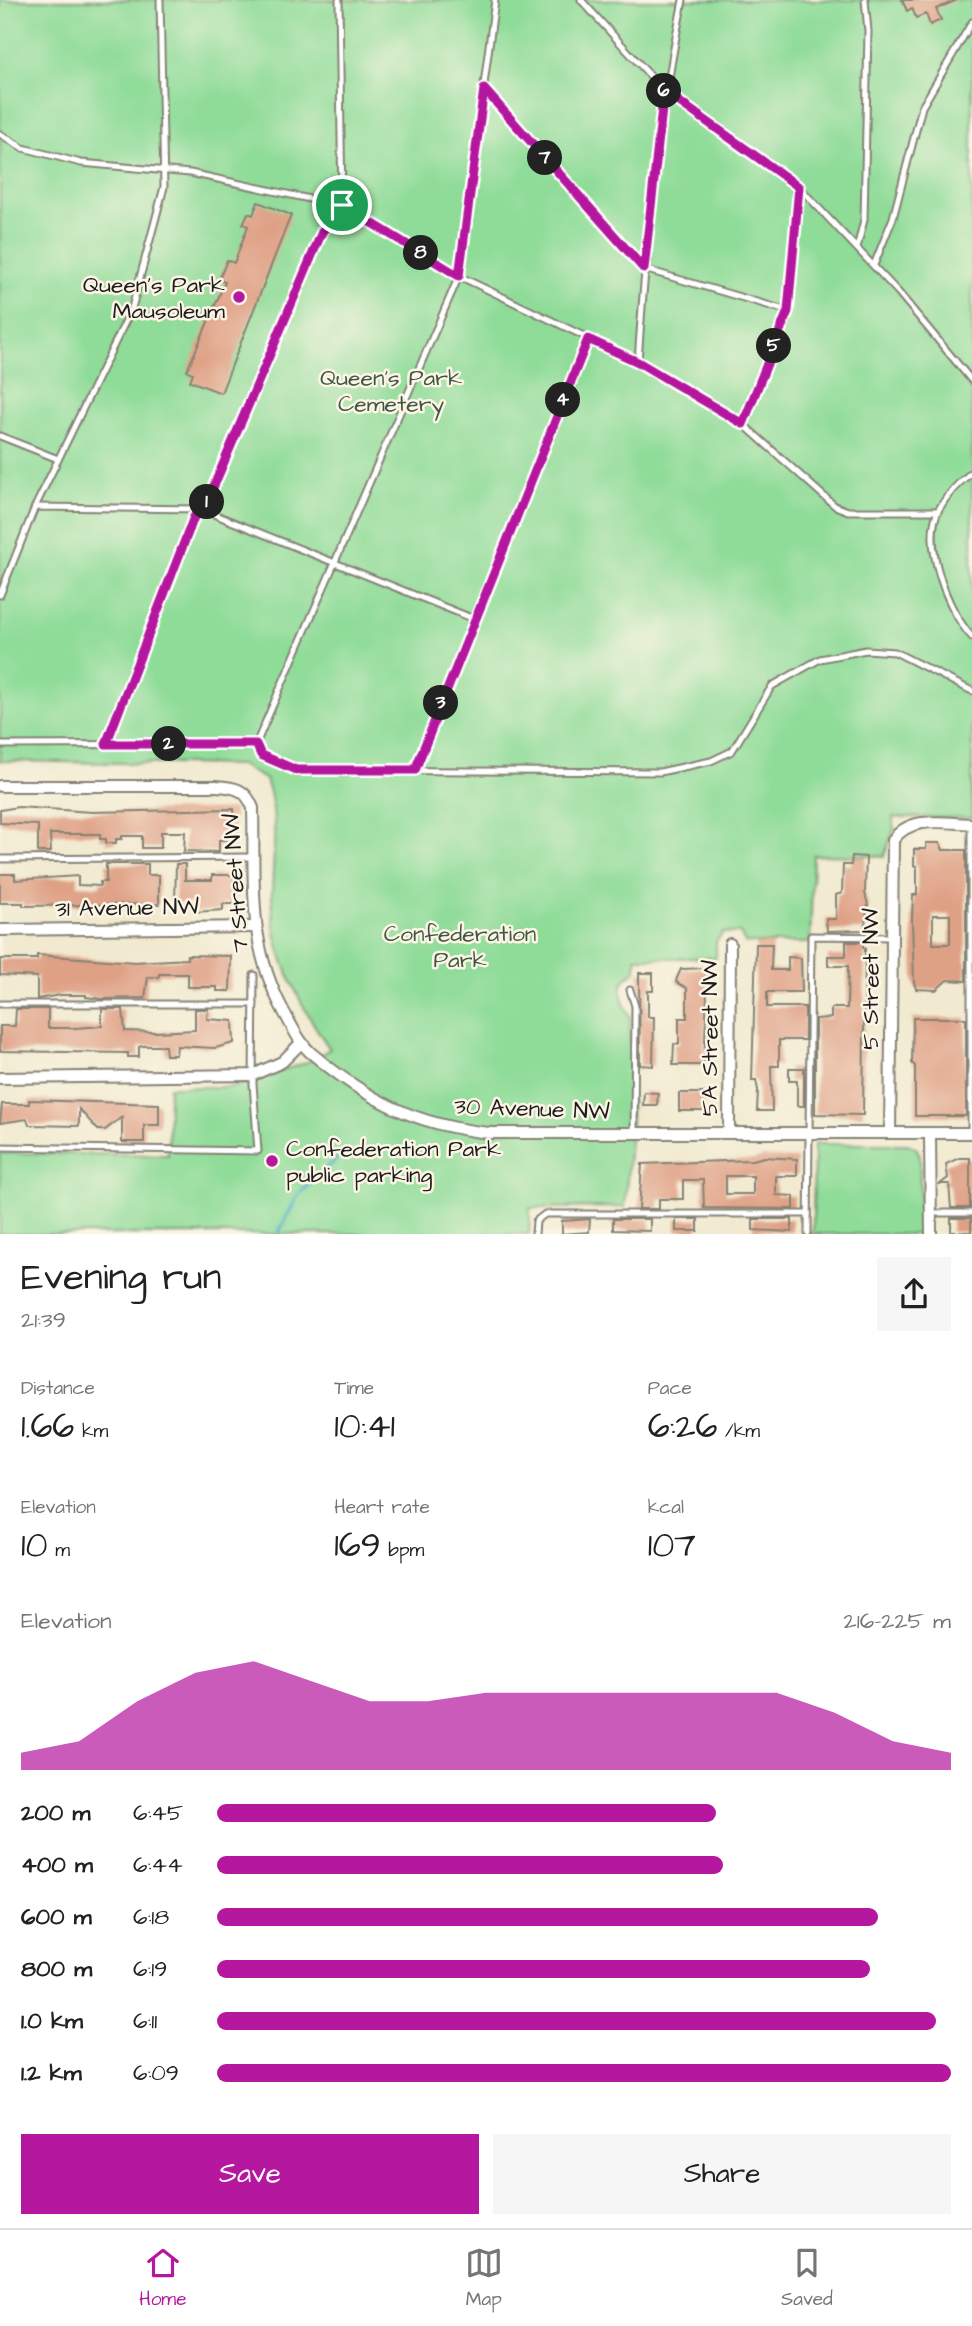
<!DOCTYPE html>
<meta charset="utf-8">
<style>
:root{--surface:#fff;--page:#f6f6f6;--text:#202124;--muted:#757577;--line:#e0e0e0;--accent:#b5179e}
body{margin:0;font-family:"Architects Daughter",sans-serif;background:var(--page);color:var(--text);height:100vh;display:flex;flex-direction:column;font-size:26px;white-space:nowrap}
*{box-sizing:border-box;margin:0}
p{font-size:23px;color:var(--muted)}
.icon{flex:none;width:38px;height:38px;fill:none;stroke:currentColor;stroke-width:2;stroke-linecap:round;stroke-linejoin:round}
.map{position:relative;height:1234px;overflow:hidden}
.sheet{display:flex;flex-direction:column;background:var(--surface);flex:1}
.sheet>*{flex:none}
.pin{position:absolute;display:grid;place-items:center;width:60px;height:60px;color:#fff;margin:-30px;border:4px solid #fff;border-radius:50%;box-shadow:0 2px 7px #0007}
.km{position:absolute;width:35px;height:35px;margin:-18px;border-radius:50%;background:#222;color:#fff;font-size:19px;line-height:35px;text-align:center}
.round{display:grid;place-items:center;flex:none;width:74px;height:74px;border-radius:0px;background:var(--page)}
.summary{display:flex;align-items:center;justify-content:space-between;height:119px;padding:0 21px}
h1{font-size:38px;font-weight:600;line-height:52px}
.metrics{display:grid;grid-template-columns:repeat(3,1fr);gap:10px;height:119px;padding:7px 21px}
.metrics div{display:grid;align-content:center}
.metrics b{font-size:35px;font-weight:600}
.metrics small{font-size:19px;font-weight:400}
.metrics p{font-size:19px}
.chart{height:196px;padding:14px 21px}
.chart p{display:flex;justify-content:space-between}
.chart svg{width:100%;height:126px;margin-top:7px;fill:var(--accent);opacity:.7}
.cta{display:flex;gap:14px;margin-top:auto;padding:14px 21px}
.cta a{flex:1;height:80px;border-radius:0px;background:var(--accent);color:#fff;font-size:28px;font-weight:600;line-height:80px;text-align:center}
.cta a+a{background:var(--page);color:var(--text)}
ul{padding:0 21px;list-style:none;font-size:23px}
li{display:grid;grid-template-columns:112px 84px 1fr;align-items:center;height:52px}
li i{height:18px;border-radius:9px;background:var(--accent)}
.menu{display:flex;justify-content:space-around;align-items:center;height:98px;border-top:2px solid var(--line);background:var(--surface);font-size:19px;color:var(--muted)}
.menu a{display:grid;justify-items:center;gap:4px}
.menu .active{color:var(--accent)}
.map>svg:first-child{display:block}
.green{fill:#8fdc99;stroke:#567c5a;stroke-width:2}
.lines{fill:none;stroke-linecap:round;stroke-linejoin:round}
.stream{stroke:#48a7c7;stroke-width:3.5}
.building{fill:#dfa186;fill-rule:evenodd}
.lane-casing{stroke:#868376;stroke-width:9}
.street-casing{stroke:#868376;stroke-width:14}
.lane{stroke:#fff;stroke-width:5}
.street{stroke:#fff;stroke-width:10}
.route-casing{stroke:#fff;stroke-width:14}
.route{stroke:#b5179e;stroke-width:9}
.poi-dot{fill:#b5179e;stroke:#fcf5e5;stroke-width:2.5}
.labels{text-anchor:middle;stroke-width:5;stroke-linejoin:round;paint-order:stroke}
.poi-label{font-size:23px;fill:#1c1c1c;stroke:#fcf5e5;text-anchor:end}
.park-label{font-size:23px;fill:#3e5642;stroke:#fcf5e5}
.street-label{font-size:23px;fill:#1c1c1c;stroke:#fcf5e5}
</style>
<div class="map">
<svg width="972" height="1234" viewBox="0 0 972 1234">
<rect width="100%" height="100%" fill="#fcf5e5"/>
<filter id="ink" filterUnits="userSpaceOnUse"><feTurbulence type="fractalNoise" baseFrequency=".0143" numOctaves="2"/><feDisplacementMap in="SourceGraphic" scale="14" xChannelSelector="R" yChannelSelector="G"/><feConvolveMatrix kernelMatrix="1 2 1 2 8 2 1 2 1" color-interpolation-filters="sRGB"/></filter>
<filter id="wash" filterUnits="userSpaceOnUse"><feTurbulence type="fractalNoise" baseFrequency=".00686" numOctaves="4" result="noise"/><feDisplacementMap in="SourceGraphic" scale="28" xChannelSelector="R" yChannelSelector="G"/><feGaussianBlur stdDeviation="1.57" result="paint"/><feColorMatrix in="noise" values="0 0 0 0 0 0 0 0 0 0 0 0 0 0 0 0 0 1.4 0 .05"/><feComposite in="paint" operator="in"/></filter>
<g filter="url(#wash)">
<rect width="100%" height="100%" fill="#f1ead0"/>
<g class="green">
<path d="M 0,0 L 972,0 L 972,818 L 893,817 L 894,830 L 884,856 L 813,855 L 810,943 L 745,943 L 740,933 L 723,933 L 716,941 L 716,958 L 636,958 L 636,971 C 615,981 620,999 630,1016 L 631,1125 L 625,1207 L 530,1208 L 529,1234 L 0,1234 L 0,1153 L 168,1155 L 169,1087 L 232,1087 L 305,1063 L 330,1049 C 302,1009 274,956 272,907 C 271,865 281,819 266,780 L 240,765 L 0,761 Z"/>
<polygon points="814,1144 908,1144 917,1149 920,1156 920,1234 813,1234"/>
</g>
<g class="lines">
<polyline class="stream" points="278,1234 298,1195 344,1152"/>
</g>
<g id="blocks">
<g class="building">
<polygon points="902,0 957,0 936,9 941,20 930,25 926,14 916,18 912,8 907,11"/>
<polygon points="258,202 291,215 221,393 190,381 193,373 187,371 225,282 219,280 227,260 234,263 248,226 243,224 248,213 253,215"/>
<polygon points="18,807 92,812 234,809 234,840 219,840 219,852 184,851 185,832 161,832 161,848 142,848 142,836 122,836 122,839 116,839 116,843 106,843 106,839 100,839 100,834 50,834 51,852 38,852 38,825 0,823 0,810"/>
<path d="M 926,843 L 940,843 L 943,850 L 966,850 L 966,981 L 947,980 L 936,990 L 916,989 L 914,982 L 912,919 L 913,895 L 917,895 L 917,866 L 914,866 L 914,849 L 926,849 ZM 933,915 L 950,915 L 950,944 L 933,944 Z"/>
<polygon points="852,856 866,857 865,893 868,905 864,930 827,931 826,919 836,919 836,895 842,893 843,865 851,865"/>
<polygon points="106,864 148,864 148,875 159,875 159,904 23,906 23,903 0,903 0,874 15,874 15,880 78,876 78,885 100,886 100,882 106,882"/>
<polygon points="176,864 185,864 185,880 212,880 212,875 234,875 236,904 223,904 223,910 195,912 195,903 175,903"/>
<polygon points="846,942 863,942 863,948 865,948 863,1115 815,1114 815,1019 831,1018 831,1008 847,1008 848,966 828,966 828,956 846,956"/>
<polygon points="756,944 772,944 771,970 788,970 788,957 801,958 802,992 767,992 767,1007 805,1007 805,1040 779,1040 779,1066 771,1066 772,1111 757,1111 758,1090 756,1080 752,1080"/>
<polygon points="37,955 135,962 187,959 187,955 231,956 230,991 217,991 217,987 188,987 188,974 159,974 159,977 148,977 145,998 102,999 86,997 86,995 60,995 37,999 37,977 0,975 0,959 37,959"/>
<polygon points="708,968 704,1065 673,1065 674,1044 679,1044 679,1018 687,1018 687,988 676,982 677,978 681,969"/>
<polygon points="639,973 653,973 653,991 648,991 648,1017 654,1017 653,1066 640,1065"/>
<polygon points="16,1009 48,1009 48,1028 75,1028 102,1026 102,1009 123,1009 125,1031 155,1032 195,1030 195,1009 208,1009 207,1019 233,1021 234,1043 215,1048 177,1046 176,1055 166,1055 165,1046 142,1046 139,1047 139,1057 128,1057 128,1053 0,1051 0,1026 15,1026"/>
<polygon points="913,1018 966,1018 966,1116 915,1116 915,1066 912,1063"/>
<polygon points="789,1068 804,1068 804,1106 797,1106 797,1081 789,1081"/>
<polygon points="644,1092 658,1093 657,1105 643,1105"/>
<rect x="679" y="1093" width="25" height="18"/>
<polygon points="29,1100 159,1104 159,1125 144,1125 144,1142 122,1142 122,1117 105,1130 98,1130 79,1109 79,1126 29,1125 27,1119 0,1123 2,1104 29,1104"/>
<path d="M 764,1157 L 797,1159 L 797,1176 L 776,1176 L 776,1195 L 794,1196 L 794,1209 L 704,1208 L 703,1180 L 683,1180 L 683,1199 L 659,1199 L 659,1209 L 639,1209 L 642,1164 L 753,1160 ZM 726,1176 L 753,1176 L 753,1194 L 726,1194 Z"/>
<polygon points="959,1158 970,1158 970,1208 951,1208 949,1184 940,1184 948,1178 946,1164"/>
<rect x="951" y="1218" width="20" height="14"/>
<polygon points="590,1219 589,1232 562,1234 562,1221"/>
<polygon points="613,1219 650,1219 650,1231 613,1230"/>
<rect x="676" y="1219" width="22" height="12"/>
<polygon points="753,1219 792,1219 792,1232 753,1230"/>
</g>
</g>
</g>
<g filter="url(#ink)">
<use href="#blocks" fill-opacity="0" stroke="#868376" stroke-width="2"/>
<g class="lines">
<g class="lane-casing">
<g id="lane">
<polyline points="339,0 342,206 322,232 207,502 201,509 474,619"/>
<polyline points="495,0 459,276 256,744 261,755 296,770 660,772 711,761 732,751 772,686 820,659 866,650 895,652 972,691"/>
<polyline points="581,0 664,91 799,187 898,292 972,381"/>
<polyline points="484,89 644,269 788,311"/>
<polyline points="0,134 23,148 81,163 190,173 342,206 459,276 638,362 743,424 835,506 848,511 938,511"/>
<polyline points="857,248 864,220 868,31 865,0"/>
<polyline points="874,265 893,218 922,107 972,22"/>
<path d="M 638,362 C 646,240 659,120 683,0"/>
<polyline points="743,424 788,311 799,187"/>
<polyline points="0,436 58,459"/>
<path d="M 972,472 C 959,482 947,495 939,509 C 921,543 948,612 972,637"/>
<polyline points="35,507 132,308 164,187 160,0"/>
<polyline points="0,595 35,507 201,509"/>
<polyline points="106,744 194,517 201,509"/>
<polyline points="0,745 256,744"/>
<polyline points="415,770 588,339"/>
<polyline points="0,859 252,857"/>
<polyline points="630,990 635,1006 634,1133"/>
<polyline points="0,1004 254,1004"/>
<polyline points="971,1132 971,824"/>
<polyline points="0,1147 258,1151 253,1084 254,975"/>
<polyline points="931,1213 972,1213"/>
<polyline points="535,1234 536,1221 545,1214 808,1214"/>
<polyline points="808,1234 811,936 891,937"/>
</g>
</g>
<g class="street-casing">
<g id="street">
<path d="M 0,786 L 216,786 C 235,787 246,789 253,808 C 255,883 246,942 284,1012 C 292,1026 298,1041 310,1052 C 367,1100 415,1125 489,1133 L 972,1133"/>
<polyline points="0,930 255,927"/>
<polyline points="0,1078 253,1075 282,1062 301,1043"/>
<polyline points="729,1132 730,944"/>
<path d="M 890,1133 L 893,840 C 910,815 946,823 972,824"/>
<polyline points="930,1133 931,1234"/>
</g>
</g>
<use href="#lane" class="lane"/>
<use href="#street" class="street"/>
</g>
</g>
<g class="lines" filter="url(#ink)">
<g class="route-casing">
<polygon id="route" points="484,89 644,269 664,91 799,187 788,311 743,424 638,362 588,339 415,770 296,770 261,755 256,744 106,744 194,517 207,502 322,232 342,205 459,276"/>
</g>
<use href="#route" class="route"/>
</g>
<g class="poi-dot">
<circle cx="239" cy="297" r="7"/>
<circle cx="272" cy="1161" r="7"/>
</g>
<g class="labels">
<g class="poi-label">
<text x="225" y="292">Queen's Park<tspan x="225" dy="26">Mausoleum</tspan></text>
<text x="286" y="1156" text-anchor="start">Confederation Park<tspan x="286" dy="26">public parking</tspan></text>
</g>
<g class="park-label">
<text x="391" y="385">Queen's Park<tspan x="391" dy="26">Cemetery</tspan></text>
<text x="460" y="941">Confederation<tspan x="460" dy="26">Park</tspan></text>
</g>
<g class="street-label">
<text transform="translate(235 883) rotate(-94)" y="8">7 Street NW</text>
<text transform="translate(127 907) rotate(-1)" y="8">31 Avenue NW</text>
<text transform="translate(870 979) rotate(-90)" y="8">5 Street NW</text>
<text transform="translate(709 1038) rotate(-90)" y="8">5A Street NW</text>
<text transform="translate(532 1108) rotate(2)" y="8">30 Avenue NW</text>
</g>
</g>
</svg>
<div class="pin" style="left:342px;top:205px;background:#1e9e55"><svg class="icon" aria-label="arrive" viewBox="0 0 24 24"><path d="M6 21V4h12l-3 4 3 4H6"/></svg></div>
<b class="km" style="left:207px;top:502px">1</b>
<b class="km" style="left:169px;top:744px">2</b>
<b class="km" style="left:441px;top:703px">3</b>
<b class="km" style="left:563px;top:400px">4</b>
<b class="km" style="left:774px;top:346px">5</b>
<b class="km" style="left:664px;top:91px">6</b>
<b class="km" style="left:545px;top:158px">7</b>
<b class="km" style="left:421px;top:253px">8</b>
</div>
<section class="sheet">
<div class="summary"><div><h1>Evening run</h1><p>21:39</p></div><a class="round"><svg class="icon" aria-label="share" viewBox="0 0 24 24"><path d="M12 15V3M7 8l5-5 5 5M5 13v7h14v-7"/></svg></a></div>
<div class="metrics">
<div><p>Distance</p><b>1.66<small> km</small></b></div>
<div><p>Time</p><b>10:41</b></div>
<div><p>Pace</p><b>6:26<small> /km</small></b></div>
</div>
<div class="metrics">
<div><p>Elevation</p><b>10<small> m</small></b></div>
<div><p>Heart rate</p><b>169<small> bpm</small></b></div>
<div><p>kcal</p><b>107</b></div>
</div>
<div class="chart"><p><span>Elevation</span>216–225 m</p>
<svg viewBox="0 0 160 44" preserveAspectRatio="none"><path d="M0 44V38L10 34L20 20L30 10L40 6L50 13L60 20L70 20L80 17L90 17L100 17L110 17L120 17L130 17L140 24L150 34L160 38V44z"/></svg>
</div>
<ul>
<li><b>200 m</b>6:45<i style="width:68%"></i></li>
<li><b>400 m</b>6:44<i style="width:69%"></i></li>
<li><b>600 m</b>6:18<i style="width:90%"></i></li>
<li><b>800 m</b>6:19<i style="width:89%"></i></li>
<li><b>1.0 km</b>6:11<i style="width:98%"></i></li>
<li><b>1.2 km</b>6:09<i style="width:100%"></i></li>
</ul>
<div class="cta"><a>Save</a><a>Share</a></div>
</section>
<nav class="menu">
<a class="active"><svg class="icon" aria-label="home" viewBox="0 0 24 24"><path d="M3 11l9-7 9 7M6 9v11h12V9"/></svg>Home</a>
<a><svg class="icon" aria-label="map" viewBox="0 0 24 24"><path d="M3 6l6-2 6 2 6-2v14l-6 2-6-2-6 2zM9 4v14M15 6v14"/></svg>Map</a>
<a><svg class="icon" aria-label="saved" viewBox="0 0 24 24"><path d="M7 4h10v16l-5-4-5 4z"/></svg>Saved</a>
</nav>
